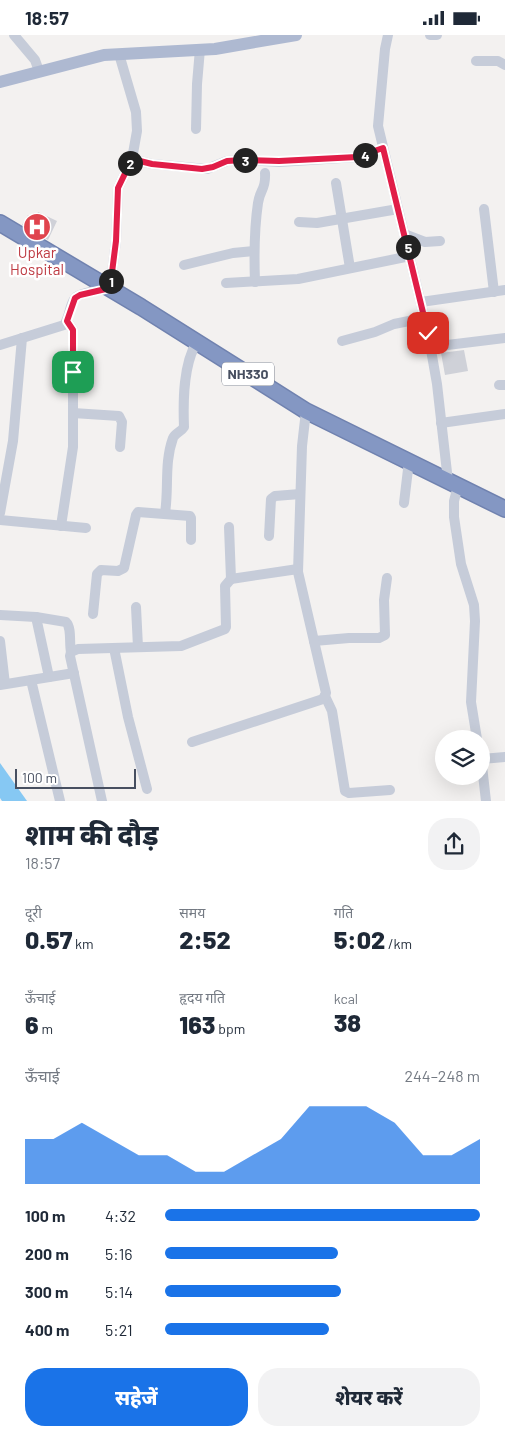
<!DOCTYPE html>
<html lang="hi">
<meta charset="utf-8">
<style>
:root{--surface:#fff;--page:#f2f2f3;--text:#1f2937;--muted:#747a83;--accent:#1a73e8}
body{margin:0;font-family:Barlow,"Noto Sans Devanagari",sans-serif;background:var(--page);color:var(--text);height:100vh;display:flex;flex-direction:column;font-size:19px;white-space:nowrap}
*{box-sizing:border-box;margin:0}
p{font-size:16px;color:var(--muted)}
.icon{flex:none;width:28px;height:28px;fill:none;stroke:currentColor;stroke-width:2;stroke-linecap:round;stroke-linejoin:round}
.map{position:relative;height:766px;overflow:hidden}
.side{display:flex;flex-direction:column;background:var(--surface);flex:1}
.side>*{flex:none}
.controls{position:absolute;left:435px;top:695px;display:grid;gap:10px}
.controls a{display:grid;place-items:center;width:55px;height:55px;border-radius:50%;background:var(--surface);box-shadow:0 5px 20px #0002;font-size:25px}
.scale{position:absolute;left:15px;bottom:12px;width:121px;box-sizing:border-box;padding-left:5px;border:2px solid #474f60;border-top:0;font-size:14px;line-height:18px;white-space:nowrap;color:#474f60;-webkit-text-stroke:4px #fff;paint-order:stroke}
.pin{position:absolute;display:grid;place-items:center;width:42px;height:42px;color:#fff;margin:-21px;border-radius:10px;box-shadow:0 2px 8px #0006}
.km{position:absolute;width:25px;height:25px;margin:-12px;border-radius:50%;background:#222;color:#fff;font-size:14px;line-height:25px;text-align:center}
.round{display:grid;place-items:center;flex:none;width:52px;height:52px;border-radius:20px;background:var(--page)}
.summary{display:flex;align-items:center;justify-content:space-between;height:85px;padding:0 25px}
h1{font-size:28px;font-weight:800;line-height:38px}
.figures{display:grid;grid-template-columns:repeat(3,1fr);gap:8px;height:85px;padding:5px 25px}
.figures div{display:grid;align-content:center}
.figures b{font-size:25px;font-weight:800}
.figures small{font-size:14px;font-weight:400}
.figures p{font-size:14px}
.chart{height:140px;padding:10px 25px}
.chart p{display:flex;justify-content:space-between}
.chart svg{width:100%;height:90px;margin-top:5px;fill:var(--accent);opacity:.7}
.action{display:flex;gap:10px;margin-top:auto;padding:10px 25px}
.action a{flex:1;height:58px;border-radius:20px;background:var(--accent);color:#fff;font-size:20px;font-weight:800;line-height:58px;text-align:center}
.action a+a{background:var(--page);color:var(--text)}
ul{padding:0 25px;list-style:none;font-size:16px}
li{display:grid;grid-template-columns:80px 60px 1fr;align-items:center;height:38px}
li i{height:12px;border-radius:6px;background:var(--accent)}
.status{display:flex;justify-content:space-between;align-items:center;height:35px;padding:0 25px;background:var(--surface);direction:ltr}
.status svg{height:14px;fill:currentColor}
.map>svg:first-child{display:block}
.water{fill:#86c8f3}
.building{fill:#cfd1d8}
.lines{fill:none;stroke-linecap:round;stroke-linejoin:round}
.highway-casing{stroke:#7082af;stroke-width:18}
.minor{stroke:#c6ccd9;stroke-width:10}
.major{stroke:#aeb9d1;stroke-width:12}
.highway{stroke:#8497c3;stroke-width:15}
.route-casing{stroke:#fff;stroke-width:10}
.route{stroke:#e11d48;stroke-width:6}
.labels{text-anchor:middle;stroke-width:5;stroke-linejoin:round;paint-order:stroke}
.shield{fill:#fff;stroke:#7e8490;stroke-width:1}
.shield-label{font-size:14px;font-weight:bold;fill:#474f60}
.health-label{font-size:15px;fill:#be3a42;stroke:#fff}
</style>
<div class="status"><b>18:57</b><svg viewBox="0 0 49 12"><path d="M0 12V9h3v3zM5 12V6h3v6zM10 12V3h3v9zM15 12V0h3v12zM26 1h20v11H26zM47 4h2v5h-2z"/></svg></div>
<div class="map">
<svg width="505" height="766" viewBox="0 0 505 766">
<rect width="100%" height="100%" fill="#f3f1f0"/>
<polygon class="water" points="0,728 27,766 2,766 0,763"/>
<g class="building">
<polygon points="38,177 57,186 48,205 22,190 28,180 35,184"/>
<polygon points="464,315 468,336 445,340 441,318"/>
</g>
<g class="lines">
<g class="highway-casing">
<polyline id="highway" points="0,188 141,272 306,376 505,474"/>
</g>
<g class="minor">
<polyline points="14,0 35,25 39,36"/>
<polyline points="388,0 385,14 378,91 428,298 437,349 448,446"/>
<polyline points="430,0 437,0"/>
<polyline points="476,26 498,26 505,30"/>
<polyline points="196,94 197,49 200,14"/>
<polyline points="132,124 152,129 207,134 227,126 243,125 279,127 357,122 383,113"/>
<polyline points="336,148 350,233"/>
<polyline points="484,174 494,257"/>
<polyline points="299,187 317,188 398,174"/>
<polyline points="404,199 425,207 440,206"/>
<polyline points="184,230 233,218 254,216"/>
<path d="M 255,247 C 254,220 254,195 258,168 C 260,154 266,155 265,138"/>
<polyline points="226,248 298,244 410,221"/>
<polyline points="421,267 505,255"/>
<polyline points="342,306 375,297 394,289 424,283"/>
<path d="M 0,310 L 64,290 C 70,282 69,271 75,263 C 79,258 102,255 110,253 L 116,206 L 118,153 L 132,124 L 137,96 L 136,77 L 119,19"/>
<polyline points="431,312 505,303"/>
<polyline points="499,350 505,350"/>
<polyline points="73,378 119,381 122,387 120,412"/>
<polyline points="441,388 505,379"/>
<polyline points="458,451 454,466 454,482 461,529 474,570 475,586 471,667 477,704"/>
<polyline points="404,468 409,426"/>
<polyline points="0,478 13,406 22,303"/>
<path d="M 165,478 C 169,453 164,428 173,403 C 175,398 181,397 184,392 C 183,366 183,329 197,307"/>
<polyline points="0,485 86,493"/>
<polyline points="61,491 73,412 73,295 67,286"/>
<polyline points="229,492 231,544"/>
<polyline points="269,501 271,464 275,461 300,459"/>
<polyline points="136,572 138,612"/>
<polyline points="93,579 97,539 101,535 118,536 124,533 136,480 138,477 190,481 191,483 191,505"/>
<path d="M 0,580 L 36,582 L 66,587 C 72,593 69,608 71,617"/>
<polyline points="36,582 49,642"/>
<polyline points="0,606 5,649"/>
<polyline points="314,606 349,603 379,603 385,600 384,565 387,543"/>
<polyline points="114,613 128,682 147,754"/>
<polyline points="31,645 60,766"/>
<polyline points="0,650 74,638"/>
<polyline points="325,661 332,676 345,756 349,758 390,755"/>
<polyline points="192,707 323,664 326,658 298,537 302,411 306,376"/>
<polyline points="481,722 486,766"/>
<polyline points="482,724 505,722"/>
<polyline points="102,766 70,621 71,617 78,614 181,611 225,594 226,592 225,551 231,544 298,534"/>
</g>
<polyline class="major" points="0,47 104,20 215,14 296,0"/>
<use href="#highway" class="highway"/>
</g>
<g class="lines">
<g class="route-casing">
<polyline id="route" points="73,337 73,295 67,286 75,263 80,260 110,253 116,206 118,153 132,124 152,129 202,134 213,132 227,126 243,125 279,126 357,122 383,113 428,298"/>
</g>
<use href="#route" class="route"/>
</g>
<defs>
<g id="hospital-disc" transform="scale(1.4375)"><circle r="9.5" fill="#e0444e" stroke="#fff"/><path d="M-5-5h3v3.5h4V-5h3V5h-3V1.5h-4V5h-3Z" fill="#fff"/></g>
</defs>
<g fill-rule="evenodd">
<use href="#hospital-disc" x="37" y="192"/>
</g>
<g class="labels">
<rect class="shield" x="222" y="327.5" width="52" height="23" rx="4"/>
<g class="shield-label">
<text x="248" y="344">NH330</text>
</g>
<g class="health-label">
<text x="37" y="223">Upkar<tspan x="37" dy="17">Hospital</tspan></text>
</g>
</g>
</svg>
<div class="controls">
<a><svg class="icon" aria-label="layers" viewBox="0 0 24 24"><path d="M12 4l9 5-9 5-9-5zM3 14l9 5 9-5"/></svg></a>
</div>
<div class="scale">100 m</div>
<div class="pin" style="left:73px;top:337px;background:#1e9e55"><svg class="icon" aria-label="arrive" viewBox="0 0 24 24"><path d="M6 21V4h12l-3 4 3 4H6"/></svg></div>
<div class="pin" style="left:428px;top:298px;background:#d93025"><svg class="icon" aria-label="check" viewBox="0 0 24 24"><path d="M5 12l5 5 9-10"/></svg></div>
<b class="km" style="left:111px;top:246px">1</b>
<b class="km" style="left:130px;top:128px">2</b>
<b class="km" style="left:245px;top:125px">3</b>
<b class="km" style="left:365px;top:120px">4</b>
<b class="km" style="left:408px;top:212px">5</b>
</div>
<section class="side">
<div class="summary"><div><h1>शाम की दौड़</h1><p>18:57</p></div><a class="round"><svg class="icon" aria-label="share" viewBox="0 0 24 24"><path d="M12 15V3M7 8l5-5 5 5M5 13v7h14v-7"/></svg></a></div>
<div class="figures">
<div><p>दूरी</p><b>0.57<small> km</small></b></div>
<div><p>समय</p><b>2:52</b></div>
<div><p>गति</p><b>5:02<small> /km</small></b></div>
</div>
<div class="figures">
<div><p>ऊँचाई</p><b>6<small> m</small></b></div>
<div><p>हृदय गति</p><b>163<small> bpm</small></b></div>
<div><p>kcal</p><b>38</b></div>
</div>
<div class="chart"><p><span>ऊँचाई</span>244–248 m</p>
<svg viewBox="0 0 160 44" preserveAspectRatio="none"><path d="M0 44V22L10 22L20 14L30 22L40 30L50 30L60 38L70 38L80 30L90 22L100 6L110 6L120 6L130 14L140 30L150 30L160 22V44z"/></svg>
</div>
<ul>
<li><b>100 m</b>4:32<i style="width:100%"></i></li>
<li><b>200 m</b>5:16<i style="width:55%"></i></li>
<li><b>300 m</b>5:14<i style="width:56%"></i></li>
<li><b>400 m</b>5:21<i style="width:52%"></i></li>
</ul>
<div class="action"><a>सहेजें</a><a>शेयर करें</a></div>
</section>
